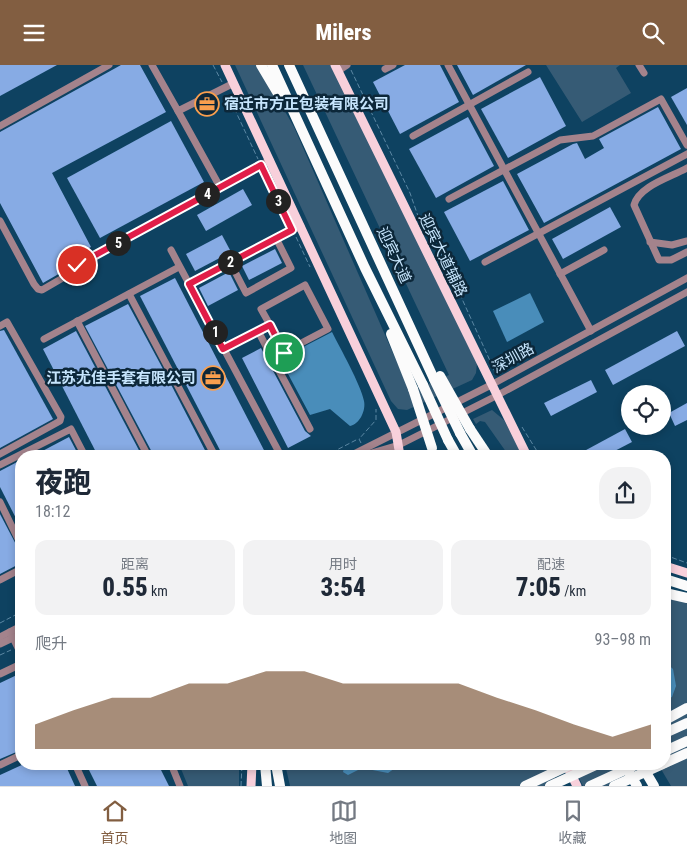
<!DOCTYPE html>
<html lang="zh">
<meta charset="utf-8">
<style>
:root{--surface:#fff;--page:#f2f2f3;--text:#1f2937;--muted:#747a83;--line:#e0e1e3;--accent:#825e41}
body{margin:0;font-family:"Roboto Condensed","Noto Sans SC",sans-serif;background:var(--page);color:var(--text);height:100vh;display:flex;flex-direction:column;font-size:19px;white-space:nowrap}
*{box-sizing:border-box;margin:0}
p{font-size:16px;color:var(--muted)}
.icon{flex:none;width:28px;height:28px;fill:none;stroke:currentColor;stroke-width:2;stroke-linecap:round;stroke-linejoin:round}
.map{position:relative;flex:1;overflow:hidden}
.side{position:absolute;left:15px;top:385px;width:656px;height:320px;display:flex;flex-direction:column;background:var(--surface);border-radius:20px;box-shadow:0 2px 8px #0003}
.side>*{flex:none}
.fabs{position:absolute;left:621px;top:320px;display:grid;gap:10px}
.fabs a{display:grid;place-items:center;width:50px;height:50px;border-radius:50%;background:var(--surface);box-shadow:0 2px 8px #0003;font-size:25px}
.pin{position:absolute;display:grid;place-items:center;width:42px;height:42px;color:#fff;margin:-21px;border:2px solid #fff;border-radius:50%;box-shadow:0 1px 5px #0007}
.km{position:absolute;width:25px;height:25px;margin:-12px;border-radius:50%;background:#222;color:#fff;font-size:14px;line-height:25px;text-align:center}
.round{display:grid;place-items:center;flex:none;width:52px;height:52px;border-radius:20px;background:var(--page)}
.overview{display:flex;align-items:center;justify-content:space-between;height:85px;padding:0 20px}
h1{font-size:28px;font-weight:800;line-height:38px}
.stats{display:grid;grid-template-columns:repeat(3,1fr);gap:8px;height:85px;padding:5px 20px}
.stats div{display:grid;align-content:center;border-radius:12px;background:var(--page);text-align:center}
.stats b{font-size:25px;font-weight:800}
.stats small{font-size:14px;font-weight:400}
.stats p{font-size:14px}
.chart{height:140px;padding:10px 20px}
.chart p{display:flex;justify-content:space-between}
.chart svg{width:100%;height:90px;margin-top:5px;fill:var(--accent);opacity:.7}
header{display:flex;justify-content:space-between;align-items:center;height:65px;padding:0 20px;background:var(--accent);color:#fff;font-size:22px;font-weight:800}
.tab-bar{display:flex;justify-content:space-around;align-items:center;height:70px;border-top:1px solid var(--line);background:var(--surface);font-size:14px;color:var(--muted)}
.tab-bar a{display:grid;justify-items:center;gap:2px}
.tab-bar .current{color:var(--accent)}
.map>svg:first-child{display:block}
.green{fill:#365b75}
.water{fill:#498dba}
.building{fill:#87abe4}
.lines{fill:none;stroke-linecap:round;stroke-linejoin:round}
.path{stroke:#5c88a4;stroke-width:1;stroke-dasharray:5 2.5;stroke-linecap:butt}
.minor{stroke:#a4838c;stroke-width:7}
.major{stroke:#f8d0db;stroke-width:9}
.highway{stroke:#fbfbfb;stroke-width:10}
.highway-bridge{stroke:#fbfbfb;stroke-width:10}
.route-casing{stroke:#fff;stroke-width:10}
.route{stroke:#e11d48;stroke-width:6}
.labels{text-anchor:middle;stroke-width:5;stroke-linejoin:round;paint-order:stroke}
.poi-label{font-size:15px;font-weight:bold;fill:#c6e5fd;stroke:#0c2739;text-anchor:start}
.street-label{font-size:15px;fill:#c6e5fd;stroke:#0c2739}
</style>
<header><svg class="icon" aria-label="menu" viewBox="0 0 24 24"><path d="M4 6h16M4 12h16M4 18h16"/></svg>Milers<svg class="icon" aria-label="search" viewBox="0 0 24 24"><circle cx="10" cy="10" r="6"/><path d="M15 15l6 6"/></svg></header>
<div class="map">
<svg width="687" height="721" viewBox="0 0 687 721">
<rect width="100%" height="100%" fill="#0e4261"/>
<g class="green">
<polygon points="235,0 258,0 294,62 410,327 449,310 303,0 331,0 477,298 476,308 472,315 407,345 398,344 391,336"/>
<polygon points="546,0 620,0 616,3 631,28 582,57"/>
<polygon points="492,345 504,355 524,391 509,391 485,357 480,356 476,359 473,354"/>
<polygon points="674,528 687,532 687,721 671,721 658,699 665,699 665,535 672,535"/>
<polygon points="179,699 239,699 239,721 188,721"/>
<polygon points="285,699 548,699 559,721 290,721"/>
<polygon points="572,699 611,699 624,721 583,721"/>
</g>
<g class="water">
<polygon points="530,228 544,257 507,277 493,246"/>
<path d="M 332,267 C 340,283 361,320 364,336 C 366,345 360,359 350,361 L 330,344 L 310,350 L 280,294 Z"/>
<polygon points="665,597 673,604 676,621 672,632 665,635"/>
<polygon points="345,699 401,699 388,708 362,703 348,710 343,707"/>
</g>
<g class="building">
<polygon points="0,0 57,0 0,31"/>
<polygon points="121,0 140,0 166,47 52,108 91,182 66,196 69,203 43,218 0,138 0,67"/>
<polygon points="405,0 440,0 459,37 400,69 373,17"/>
<polygon points="457,0 526,0 473,30"/>
<polygon points="540,12 566,61 508,93 481,44"/>
<polygon points="687,23 687,60 671,32"/>
<polygon points="658,42 681,84 544,158 517,109 573,79 577,78 585,94 604,83 599,74"/>
<polygon points="468,52 494,101 436,133 409,84"/>
<polygon points="171,56 204,117 100,173 67,113"/>
<polygon points="503,116 529,165 470,196 444,147"/>
<polygon points="243,124 252,140 206,166 197,150"/>
<polygon points="610,142 621,162 563,194 552,174"/>
<polygon points="222,170 231,187 195,206 186,189"/>
<polygon points="275,184 282,198 249,215 242,201"/>
<polygon points="229,207 238,225 208,241 199,223"/>
<polygon points="175,213 267,391 223,391 140,231"/>
<polygon points="128,239 163,304 208,391 154,391 85,261"/>
<polygon points="4,265 53,354 0,383 0,266"/>
<polygon points="76,266 142,391 98,391 43,284"/>
<polygon points="677,266 685,281 613,320 605,305"/>
<polygon points="261,283 305,366 311,371 288,383 242,293"/>
<polygon points="591,315 597,327 551,351 544,338"/>
<polygon points="687,338 687,355 675,361 669,348"/>
<polygon points="625,364 632,377 605,391 575,391"/>
<polygon points="69,372 79,391 33,391"/>
<polygon points="21,395 21,463 0,422 0,406"/>
<polygon points="0,449 21,489 21,498 0,509"/>
<polygon points="19,609 21,613 21,685 0,694 0,618"/>
<polygon points="24,699 65,699 75,721 0,721 0,710"/>
<polygon points="103,699 158,699 169,721 97,721 89,705"/>
</g>
<g class="lines">
<g class="path">
<polyline points="213,0 222,17"/>
<polyline points="351,5 410,128 418,151"/>
<polyline points="228,30 258,94"/>
<polyline points="264,107 290,159"/>
<polyline points="296,172 310,202"/>
<path d="M 431,177 C 443,190 455,206 458,225 L 496,309"/>
<polyline points="522,362 540,391"/>
<polyline points="361,378 359,374 376,355 376,344"/>
<polyline points="325,391 358,374"/>
<polyline points="665,490 687,498"/>
<polyline points="0,558 21,547"/>
<polyline points="0,590 11,585"/>
<polyline points="241,721 242,699"/>
</g>
<g class="minor">
<polyline points="152,0 178,46 234,18"/>
<polyline points="448,0 591,266"/>
<polyline points="639,0 644,8"/>
<polyline points="385,4 393,0"/>
<polyline points="338,6 347,0"/>
<polyline points="178,46 220,122"/>
<polyline points="0,61 109,0"/>
<polyline points="413,71 528,7"/>
<path d="M 687,103 C 671,112 639,121 634,140 L 659,195 L 671,195 L 687,187"/>
<polyline points="449,134 560,75 593,71 661,34 687,80"/>
<polyline points="0,156 34,219 38,224 42,225 73,207 77,200 270,95"/>
<polyline points="650,177 672,180 687,176"/>
<polyline points="171,185 281,391"/>
<polyline points="230,197 246,228 291,203 276,173"/>
<polyline points="485,197 687,89"/>
<polyline points="560,209 604,185"/>
<polyline points="189,219 301,161"/>
<polyline points="129,229 215,391"/>
<polyline points="77,256 148,391"/>
<polyline points="0,261 7,257 61,352 60,356 0,389"/>
<polyline points="258,266 310,364"/>
<polyline points="44,274 179,202"/>
<polyline points="223,284 270,260 261,244 305,220 328,264 284,287 270,260"/>
<polyline points="350,391 491,320 687,213"/>
<polyline points="361,391 399,380 496,331 687,227"/>
<polyline points="0,400 71,364 85,391"/>
<polyline points="0,437 21,480"/>
<polyline points="0,515 21,504"/>
<polyline points="10,567 21,589"/>
<polyline points="0,572 21,561"/>
<polyline points="0,579 21,569"/>
<polyline points="0,609 21,599"/>
<polyline points="75,699 85,721"/>
<polyline points="171,699 180,721"/>
<polyline points="0,700 21,690"/>
</g>
<g class="major">
<polyline points="225,0 396,367 400,391"/>
<polyline points="335,0 527,391"/>
<polyline points="665,501 687,508"/>
<polyline points="569,705 577,721"/>
<polyline points="251,721 252,699"/>
</g>
<g class="highway">
<polyline points="261,0 286,42"/>
<polyline points="272,0 365,203 423,320"/>
<polyline points="289,0 434,314"/>
<polyline points="391,269 413,324"/>
<polyline points="470,364 488,391"/>
<polyline points="460,368 473,391"/>
<polyline points="448,375 457,391"/>
<polyline points="665,514 687,521"/>
<polyline points="665,528 687,533"/>
<polyline points="665,655 687,643"/>
<polyline points="665,668 687,658"/>
<polyline points="665,686 687,676"/>
<polyline points="665,698 687,688"/>
<polyline points="265,699 267,721"/>
<polyline points="276,699 280,721"/>
<polyline points="624,699 637,721"/>
<polyline points="641,699 654,721"/>
</g>
<g class="highway-bridge">
<polyline points="440,311 470,364"/>
<polyline points="434,314 460,368"/>
<polyline points="423,320 448,375"/>
<polyline points="413,324 432,383"/>
<polyline points="525,721 572,699"/>
<polyline points="550,721 598,699"/>
<polyline points="590,721 638,699"/>
<polyline points="614,721 663,699"/>
</g>
</g>
<g class="lines">
<g class="route-casing">
<polyline id="route" points="77,200 261,100 292,165 189,219 223,284 270,260 284,288"/>
</g>
<use href="#route" class="route"/>
</g>
<defs>
<g id="office-ring" transform="scale(1.25)"><circle r="9.5" fill="#0c2739" stroke="#fa9f4e" stroke-width="1.5"/><path d="M-6-3h4V-5.5h4V-3h4V5H-6ZM-1-4.5V-3h2v-1.5ZM-6 0V1H6V0Z" fill="#fa9f4e"/></g>
</defs>
<g fill-rule="evenodd">
<use href="#office-ring" x="207" y="39"/>
<use href="#office-ring" x="213" y="313"/>
</g>
<g class="labels">
<g class="poi-label">
<text x="224" y="44">宿迁市方正包装有限公司</text>
<text x="196" y="318" text-anchor="end">江苏尤佳手套有限公司</text>
</g>
<g class="street-label">
<text transform="translate(394 190) rotate(65)" y="5">迎宾大道</text>
<text transform="translate(443 190) rotate(64)" y="5">迎宾大道辅路</text>
<text transform="translate(513 293) rotate(-29)" y="5">深圳路</text>
</g>
</g>
</svg>
<div class="fabs">
<a><svg class="icon" aria-label="locate" viewBox="0 0 24 24"><circle cx="12" cy="12" r="6"/><path d="M12 2v4M12 18v4M2 12h4M18 12h4"/></svg></a>
</div>
<div class="pin" style="left:284px;top:288px;background:#1e9e55"><svg class="icon" aria-label="arrive" viewBox="0 0 24 24"><path d="M6 21V4h12l-3 4 3 4H6"/></svg></div>
<div class="pin" style="left:77px;top:200px;background:#d93025"><svg class="icon" aria-label="check" viewBox="0 0 24 24"><path d="M5 12l5 5 9-10"/></svg></div>
<b class="km" style="left:215px;top:267px">1</b>
<b class="km" style="left:230px;top:197px">2</b>
<b class="km" style="left:278px;top:136px">3</b>
<b class="km" style="left:207px;top:129px">4</b>
<b class="km" style="left:118px;top:178px">5</b>
<section class="side">
<div class="overview"><div><h1>夜跑</h1><p>18:12</p></div><a class="round"><svg class="icon" aria-label="share" viewBox="0 0 24 24"><path d="M12 15V3M7 8l5-5 5 5M5 13v7h14v-7"/></svg></a></div>
<div class="stats">
<div><p>距离</p><b>0.55<small> km</small></b></div>
<div><p>用时</p><b>3:54</b></div>
<div><p>配速</p><b>7:05<small> /km</small></b></div>
</div>
<div class="chart"><p><span>爬升</span>93–98 m</p>
<svg viewBox="0 0 160 44" preserveAspectRatio="none"><path d="M0 44V32L10 25L20 19L30 19L40 12L50 12L60 6L70 6L80 12L90 12L100 12L110 12L120 19L130 25L140 32L150 38L160 32V44z"/></svg>
</div>
</section>
</div>
<nav class="tab-bar">
<a class="current"><svg class="icon" aria-label="home" viewBox="0 0 24 24"><path d="M3 11l9-7 9 7M6 9v11h12V9"/></svg>首页</a>
<a><svg class="icon" aria-label="map" viewBox="0 0 24 24"><path d="M3 6l6-2 6 2 6-2v14l-6 2-6-2-6 2zM9 4v14M15 6v14"/></svg>地图</a>
<a><svg class="icon" aria-label="saved" viewBox="0 0 24 24"><path d="M7 4h10v16l-5-4-5 4z"/></svg>收藏</a>
</nav>
